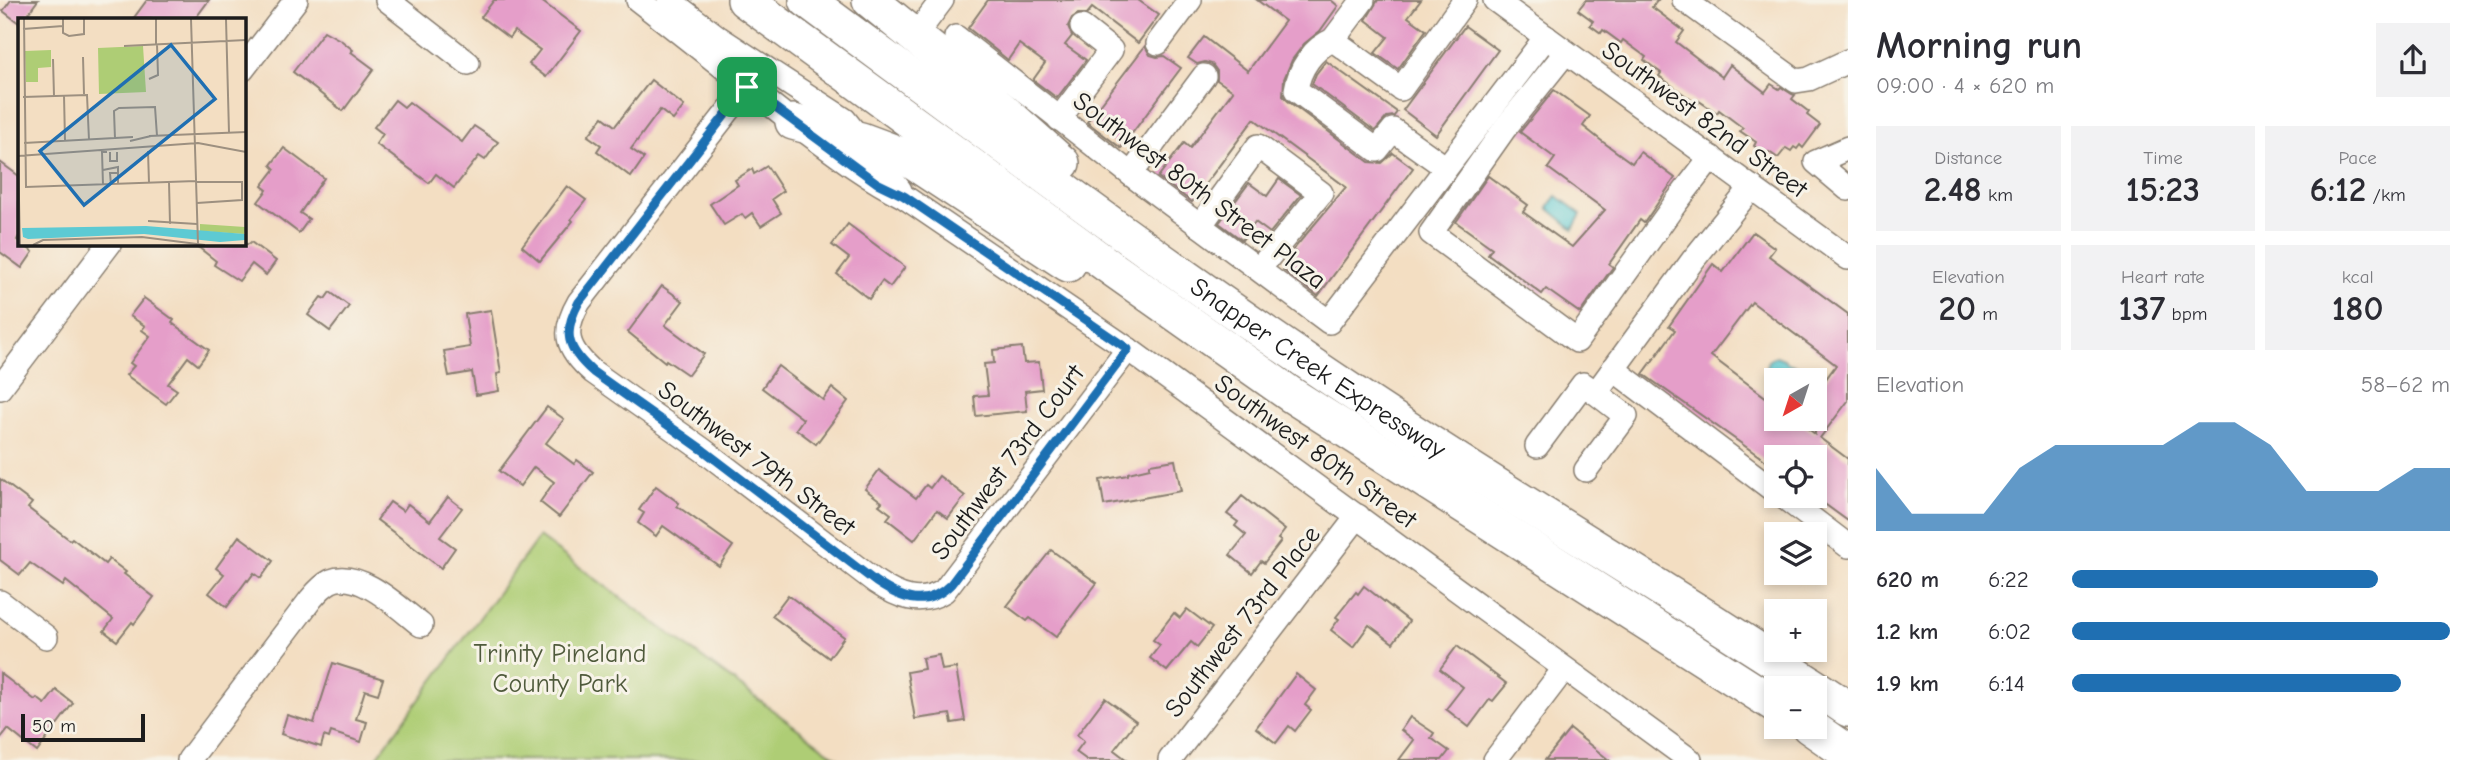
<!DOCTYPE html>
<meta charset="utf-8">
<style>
:root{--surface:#fff;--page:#f2f2f3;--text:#2b2b33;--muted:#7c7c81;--accent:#1f6fb2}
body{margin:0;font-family:"Comic Neue",sans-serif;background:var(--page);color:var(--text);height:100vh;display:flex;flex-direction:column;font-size:26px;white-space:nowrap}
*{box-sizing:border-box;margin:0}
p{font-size:23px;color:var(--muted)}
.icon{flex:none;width:38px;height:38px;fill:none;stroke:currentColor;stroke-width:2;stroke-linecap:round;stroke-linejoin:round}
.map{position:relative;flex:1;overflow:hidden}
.side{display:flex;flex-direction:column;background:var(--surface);width:630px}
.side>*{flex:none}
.needle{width:46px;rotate:219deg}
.controls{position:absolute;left:1764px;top:368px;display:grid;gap:14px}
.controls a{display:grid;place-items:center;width:63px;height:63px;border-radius:0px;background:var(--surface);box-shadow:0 4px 10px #0003;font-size:35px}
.scale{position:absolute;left:21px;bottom:18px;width:124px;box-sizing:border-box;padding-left:7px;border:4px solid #1c1c1c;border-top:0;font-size:19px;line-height:24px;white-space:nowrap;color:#1c1c1c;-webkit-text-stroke:5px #f7f3e8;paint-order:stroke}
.pin{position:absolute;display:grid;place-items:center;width:60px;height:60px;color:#fff;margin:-30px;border-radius:14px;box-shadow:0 4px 10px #0006}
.round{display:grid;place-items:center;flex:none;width:74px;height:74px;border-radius:0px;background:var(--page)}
.summary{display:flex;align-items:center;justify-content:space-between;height:119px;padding:0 28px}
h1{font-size:38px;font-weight:600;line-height:52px}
.figures{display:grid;grid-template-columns:repeat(3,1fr);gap:10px;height:119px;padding:7px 28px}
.figures div{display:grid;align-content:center;border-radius:0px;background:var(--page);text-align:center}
.figures b{font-size:35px;font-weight:600}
.figures small{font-size:19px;font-weight:400}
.figures p{font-size:19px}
.chart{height:196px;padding:14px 28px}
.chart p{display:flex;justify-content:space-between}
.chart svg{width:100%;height:126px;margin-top:7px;fill:var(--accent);opacity:.7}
ul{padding:0 28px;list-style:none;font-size:23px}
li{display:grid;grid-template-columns:112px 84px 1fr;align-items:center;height:52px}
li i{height:18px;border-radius:9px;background:var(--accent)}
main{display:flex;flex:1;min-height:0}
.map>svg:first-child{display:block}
.green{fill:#aecd75;stroke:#657448;stroke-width:2}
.water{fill:#5dcad3;stroke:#3c7378;stroke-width:2}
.building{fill:#e59ec9;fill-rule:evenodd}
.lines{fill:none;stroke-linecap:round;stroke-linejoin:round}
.minor-casing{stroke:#887d6f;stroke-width:26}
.highway-casing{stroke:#887d6f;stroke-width:38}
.minor{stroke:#fff;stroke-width:23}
.highway{stroke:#fff;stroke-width:35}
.route-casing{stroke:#fff;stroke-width:14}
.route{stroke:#1f6fb2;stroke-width:9}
.labels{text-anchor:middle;stroke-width:6;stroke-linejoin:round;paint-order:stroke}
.street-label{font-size:26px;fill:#1c1c1c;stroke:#f7f3e8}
.park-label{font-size:26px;fill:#4f5a3b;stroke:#f7f3e8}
.inset-road{fill:none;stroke:#9d9080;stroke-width:2}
.view{fill:#1f6fb2;fill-opacity:0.15;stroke:#1f6fb2;stroke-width:3.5}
.inset-edge{fill:none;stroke:#1c1c1c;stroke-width:3.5}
</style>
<main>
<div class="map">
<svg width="1848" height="760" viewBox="0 0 1848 760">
<rect width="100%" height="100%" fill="#f7f3e8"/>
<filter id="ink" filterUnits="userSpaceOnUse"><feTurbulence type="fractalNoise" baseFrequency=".0143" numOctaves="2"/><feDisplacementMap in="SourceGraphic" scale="14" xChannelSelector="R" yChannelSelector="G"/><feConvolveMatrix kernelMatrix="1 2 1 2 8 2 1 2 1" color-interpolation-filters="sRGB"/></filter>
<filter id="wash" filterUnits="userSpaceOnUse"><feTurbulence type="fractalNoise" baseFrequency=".00686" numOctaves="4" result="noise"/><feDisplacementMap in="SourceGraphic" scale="28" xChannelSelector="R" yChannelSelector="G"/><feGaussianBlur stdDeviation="1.57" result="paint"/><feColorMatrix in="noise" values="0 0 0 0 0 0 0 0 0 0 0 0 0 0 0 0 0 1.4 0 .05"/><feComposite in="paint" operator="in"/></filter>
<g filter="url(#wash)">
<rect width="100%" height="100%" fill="#f3dec2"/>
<polygon class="green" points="539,537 840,760 375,760"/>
<g class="water">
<polygon points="1557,196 1581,214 1573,229 1548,208"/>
<polygon points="1776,356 1784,359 1787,363 1801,367 1806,380 1778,380 1777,376 1772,375 1767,366 1769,360"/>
</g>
<g id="blocks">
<g class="building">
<polygon points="11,0 38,0 24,19 19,19 19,23 3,11"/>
<polygon points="147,0 209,0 195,19 133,19"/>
<polygon points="494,0 540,0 581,31 546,77 529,64 540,50 514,31 509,38 481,17"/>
<polygon points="988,0 1138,0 1159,15 1138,43 1092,8 1087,14 1078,14 1072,18 1068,26 1072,36 1065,45 1086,60 1057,98 1033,80 1045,63 1019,44 1008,60 968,28"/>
<polygon points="1257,0 1331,0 1338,6 1320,31 1304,44 1292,60 1284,79 1283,96 1288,101 1369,162 1382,163 1393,153 1413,168 1318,296 1283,270 1296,253 1293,250 1346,187 1254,119 1192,202 1158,177 1184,143 1190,148 1233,91 1217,80 1217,71 1212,64 1205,62 1197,64 1188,58 1204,37 1248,71 1285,21"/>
<polygon points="1378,0 1421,0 1408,17 1426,30 1398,69 1375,53 1388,37 1366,20"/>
<polygon points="1586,0 1658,0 1652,7 1684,31 1676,42 1722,77 1730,65 1765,92 1771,84 1779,89 1781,87 1792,94 1795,95 1792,99 1809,112 1807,115 1820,125 1803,148 1800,145 1797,149 1794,147 1791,151 1786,148 1778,158 1769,152 1767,155 1754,146 1756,142 1740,131 1743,128 1719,110 1717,113 1699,101 1697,104 1671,85 1659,76 1661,73 1644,60 1646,57 1623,40 1621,43 1603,30 1601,33 1590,25 1593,21 1578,10"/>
<polygon points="1465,26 1498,50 1436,135 1403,110"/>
<polygon points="324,31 342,41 353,50 351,52 374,69 343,111 293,72"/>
<polygon points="1145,46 1150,55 1157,57 1164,56 1181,68 1121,148 1087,122"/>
<polygon points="1326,61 1397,112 1394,116 1387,117 1375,131 1312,84 1316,74"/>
<polygon points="651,80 684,106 673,120 660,110 631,149 644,158 631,177 597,151 601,145 588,136 603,117 615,126"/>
<polygon points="1554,90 1590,116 1583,126 1603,142 1632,163 1640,152 1675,178 1644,223 1640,220 1609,264 1613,267 1580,313 1546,289 1542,294 1519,277 1488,254 1492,248 1456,222 1488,176 1528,205 1523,212 1572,247 1605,210 1548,168 1555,158 1520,132"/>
<polygon points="395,100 404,107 409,102 462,142 474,126 498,142 485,160 479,156 454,188 436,174 429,183 376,144 383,134 374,127"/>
<polygon points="284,148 324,178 300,213 309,219 299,233 258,202 267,190 262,186 275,169 271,165"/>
<polygon points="0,162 19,176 19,236 17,240 33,252 22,268 0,252"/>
<polygon points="767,166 783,191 772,199 781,213 761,226 752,213 745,218 742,214 724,225 710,204 738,185 735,180 752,169 754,174"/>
<polygon points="1279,179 1301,195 1270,233 1255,222 1242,240 1219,223 1249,183 1267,196"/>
<polygon points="567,186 586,200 571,219 573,221 540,261 522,246"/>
<polygon points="848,224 905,267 890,287 882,281 869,299 837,274 849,258 832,245"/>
<path d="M 1753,232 L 1775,248 L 1769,256 L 1848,314 L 1848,401 L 1820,438 L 1848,459 L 1848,521 L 1815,497 L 1815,457 L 1776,457 L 1776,468 L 1643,374 L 1675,330 L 1669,326 L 1713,264 L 1723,272 ZM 1752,302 L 1836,365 L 1815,394 L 1815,434 L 1794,418 L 1776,418 L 1776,405 L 1711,356 Z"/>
<polygon points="251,242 276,261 266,275 252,264 239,281 214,265 216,261 193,243 249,244"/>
<polygon points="662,286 683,301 665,325 704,354 688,375 666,360 665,362 628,332"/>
<polygon points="330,292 349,306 330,331 308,315 321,297 325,299"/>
<polygon points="144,298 174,320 172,323 209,350 198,365 188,357 168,384 177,390 166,404 126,375 134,366 130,363 150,336 142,330 145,326 130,316"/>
<polygon points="491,310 501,373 497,374 499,391 476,395 472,372 449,376 444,351 470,347 465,314"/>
<polygon points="1022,347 1024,363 1039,362 1042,389 1025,391 1027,411 976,416 974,396 988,395 984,364 994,363 993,350"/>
<polygon points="778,366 823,400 832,388 848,401 816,444 796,429 803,419 762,388"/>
<polygon points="547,407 564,419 546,443 574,464 577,460 593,472 559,517 540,502 554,482 534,467 520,486 499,471"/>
<polygon points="1175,460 1181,491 1104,505 1100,480 1128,475 1128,473 1150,468 1150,464"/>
<polygon points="879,470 916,498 926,485 930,488 939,476 965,496 948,518 937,510 914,540 887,519 891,514 879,505 882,502 865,489"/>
<polygon points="0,479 32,503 28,508 70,540 72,538 105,564 109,559 126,572 124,574 154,597 134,624 132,622 117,641 104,631 113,619 66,581 63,586 30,563 20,575 0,560"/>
<polygon points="656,486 679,503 677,506 733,546 719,566 663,526 656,536 638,523 644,513 639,510"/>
<polygon points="1242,496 1285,530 1278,539 1281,541 1264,563 1261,561 1252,573 1230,555 1246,535 1235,526 1238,522 1227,514"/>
<polygon points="448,497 462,508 440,537 455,548 441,568 377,520 390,502 403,511 408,504 430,521"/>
<polygon points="239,536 273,561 261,578 254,573 248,581 247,580 227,607 209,593 224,574 216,568"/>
<polygon points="1051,550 1097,583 1056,637 1030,618 1027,621 1007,606"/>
<polygon points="1364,586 1409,621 1393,643 1369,625 1353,647 1331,630 1339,619 1336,617 1356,592 1358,594"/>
<polygon points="788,595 844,637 829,658 772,616"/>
<polygon points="1187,609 1212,628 1197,647 1191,642 1167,671 1150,658 1160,645 1153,640 1174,613 1180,618"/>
<polygon points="1457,646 1507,684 1493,701 1490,699 1469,727 1446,709 1463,687 1440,669"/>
<polygon points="939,655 942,670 956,668 965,721 952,723 950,714 915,719 907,672 924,669 922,658"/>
<polygon points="333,663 383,679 378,694 365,690 356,719 367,722 361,742 331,732 329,738 324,736 321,747 281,734 287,715 314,723"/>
<polygon points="0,673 35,700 37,698 45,704 56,690 73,703 37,752 8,729 0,739"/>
<polygon points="1296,674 1316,690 1305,705 1311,710 1295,731 1289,726 1276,743 1256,728"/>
<polygon points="1105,698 1136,721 1114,750 1127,760 1087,760 1076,752 1084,741 1077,735"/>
<polygon points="1410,717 1434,733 1431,738 1449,751 1442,760 1399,760 1414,740 1401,730"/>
<polygon points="1570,729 1609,760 1545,760"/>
</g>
</g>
</g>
<g filter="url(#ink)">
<use href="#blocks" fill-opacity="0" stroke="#887d6f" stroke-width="2"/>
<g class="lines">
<g class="minor-casing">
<g id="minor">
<polyline points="387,0 468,63"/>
<path d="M 638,0 C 691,41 744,84 797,125 C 832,151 865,177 903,196 L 1128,349 L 1690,760"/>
<polyline points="669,0 719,38 845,120 900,190"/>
<polyline points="1363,0 1333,40 1401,89 1465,0"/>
<polyline points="1495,0 1848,258"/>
<polyline points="1684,0 1796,81 1809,79 1848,61"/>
<polyline points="927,20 942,0"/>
<polyline points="956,37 1133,176 1329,322 1546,37"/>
<path d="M 1333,40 C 1313,48 1299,69 1296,90 L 1377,150 L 1393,130 L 1445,167"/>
<polyline points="1158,43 1190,0"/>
<polyline points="1566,52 1505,128 1431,233 1577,341 1675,204 1711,157"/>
<polyline points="243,69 296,0"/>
<path d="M 747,87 L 579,302 C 561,333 567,349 593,372 L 703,450 L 876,582 C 898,597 920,606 944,591 L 1128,349"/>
<polyline points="1059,119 1111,50 1082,27"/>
<polyline points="1848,148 1816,162 1848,189"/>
<polyline points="1131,174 1204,76"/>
<polyline points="1200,226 1258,146 1321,193 1259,269"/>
<polyline points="1613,369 1776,492"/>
<polyline points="0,388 110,243"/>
<polyline points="1537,446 1583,384 1596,393 1693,260 1752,187"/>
<polyline points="1586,470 1626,416 1596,393"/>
<polyline points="1781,495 1848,546"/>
<polyline points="0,602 46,637"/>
<path d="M 189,760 L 311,599 C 316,593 323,585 331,581 C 360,569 400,609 421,625"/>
<polyline points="1170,760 1358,516"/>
<polyline points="1495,760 1564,669"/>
</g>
</g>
<g class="highway-casing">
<g id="highway">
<polyline points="745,0 1110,267 1290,394 1776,705"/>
<path id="s1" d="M 807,0 C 987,133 1165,268 1352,392 C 1515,501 1685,600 1848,709"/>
<polyline points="870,0 965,77 1062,163"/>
<polyline points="793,122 861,140 904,156 1068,264"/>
<polyline points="1809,726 1848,753"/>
</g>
</g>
<use href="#minor" class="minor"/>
<use href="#highway" class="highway"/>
</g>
</g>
<g class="lines" filter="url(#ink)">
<g class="route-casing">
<path id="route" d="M 747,87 L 877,183 L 904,196 L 1128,349 L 951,584 C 926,609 903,600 876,582 L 703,450 L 593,372 C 567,349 562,333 579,302 Z"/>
</g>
<use href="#route" class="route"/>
</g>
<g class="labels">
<g class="street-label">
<text transform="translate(1705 119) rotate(36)" y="9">Southwest 82nd Street</text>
<text transform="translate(1200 190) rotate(37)" y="9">Southwest 80th Street Plaza</text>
<text dy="9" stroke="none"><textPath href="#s1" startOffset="630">Snapper Creek Expressway</textPath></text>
<text transform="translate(1316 451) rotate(36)" y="9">Southwest 80th Street</text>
<text transform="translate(757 458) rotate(37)" y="9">Southwest 79th Street</text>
<text transform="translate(1007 462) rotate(-53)" y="9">Southwest 73rd Court</text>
<text transform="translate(1242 621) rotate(-52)" y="9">Southwest 73rd Place</text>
</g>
<g class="park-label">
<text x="560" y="662">Trinity Pineland<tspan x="560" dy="30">County Park</tspan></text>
</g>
</g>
<g transform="translate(18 18)">
<rect width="228" height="228" fill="#f3dec2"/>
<path d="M 125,28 L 128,74 L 81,76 L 80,30 ZM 33,32 L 33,49 L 20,50 L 20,64 L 8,64 L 7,33 ZM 182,206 L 227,209 L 227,212 L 226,216 L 182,213 Z" fill="#aecd75"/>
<path d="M 128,208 L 227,216 L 227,222 L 202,224 L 126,216 L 10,221 L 5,219 L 4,210 Z" fill="#5dcad3"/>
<path class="inset-road" d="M 6,1 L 8,169 L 178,163M 45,1 L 45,15 L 51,18 L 66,16 L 66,1M 138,1 L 138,27M 173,1 L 180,226M 208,1 L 211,115M 5,11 L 45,8M 106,28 L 228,22M 65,39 L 66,76M 35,41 L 36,78M 131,61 L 140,57 L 139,26M 46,77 L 47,123M 5,79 L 69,77 L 71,122M 131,118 L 228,114M 97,121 L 96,93 L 101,90 L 137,89 L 139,118M 112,123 L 133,118M 6,125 L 115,119M 130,133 L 131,165M 92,134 L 92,143 L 99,143 L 99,134M 0,136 L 2,227M 0,138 L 180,125 L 228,134M 85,152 L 100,149 L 100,155M 151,164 L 152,206M 178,164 L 224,164 L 224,182 L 179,185M 85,167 L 84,134 L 89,134M 93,167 L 92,155 L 100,155 L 100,166M 130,203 L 179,206M 15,227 L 25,222 L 124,219 L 187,227"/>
<path class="view" d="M 153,27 L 197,81 L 66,187 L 22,133 Z"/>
<rect width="228" height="228" class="inset-edge"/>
</g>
</svg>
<div class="controls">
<a><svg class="needle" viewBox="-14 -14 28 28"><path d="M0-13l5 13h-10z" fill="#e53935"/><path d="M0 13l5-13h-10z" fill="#7c7c81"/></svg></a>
<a><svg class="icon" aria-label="locate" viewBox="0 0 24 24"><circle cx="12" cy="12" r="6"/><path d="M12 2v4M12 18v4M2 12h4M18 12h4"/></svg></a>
<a><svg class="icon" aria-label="layers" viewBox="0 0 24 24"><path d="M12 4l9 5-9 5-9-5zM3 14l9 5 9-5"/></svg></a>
<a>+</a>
<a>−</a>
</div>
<div class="scale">50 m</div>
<div class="pin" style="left:747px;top:87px;background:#1e9e55"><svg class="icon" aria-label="arrive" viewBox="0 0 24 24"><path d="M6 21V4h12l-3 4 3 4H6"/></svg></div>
</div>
<section class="side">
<div class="summary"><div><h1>Morning run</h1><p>09:00 · 4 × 620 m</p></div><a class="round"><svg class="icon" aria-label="share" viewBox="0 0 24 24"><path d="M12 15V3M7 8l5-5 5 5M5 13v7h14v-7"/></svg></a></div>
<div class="figures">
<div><p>Distance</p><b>2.48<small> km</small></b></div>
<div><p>Time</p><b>15:23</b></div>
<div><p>Pace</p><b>6:12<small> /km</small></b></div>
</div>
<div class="figures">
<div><p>Elevation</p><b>20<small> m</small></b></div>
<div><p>Heart rate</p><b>137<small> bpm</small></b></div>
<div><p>kcal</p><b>180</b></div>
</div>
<div class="chart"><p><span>Elevation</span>58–62 m</p>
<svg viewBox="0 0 160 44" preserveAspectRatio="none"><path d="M0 44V22L10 38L20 38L30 38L40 22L50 14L60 14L70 14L80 14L90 6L100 6L110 14L120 30L130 30L140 30L150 22L160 22V44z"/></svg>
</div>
<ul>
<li><b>620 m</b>6:22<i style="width:81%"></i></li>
<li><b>1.2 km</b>6:02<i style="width:100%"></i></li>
<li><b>1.9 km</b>6:14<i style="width:87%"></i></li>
</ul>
</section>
</main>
